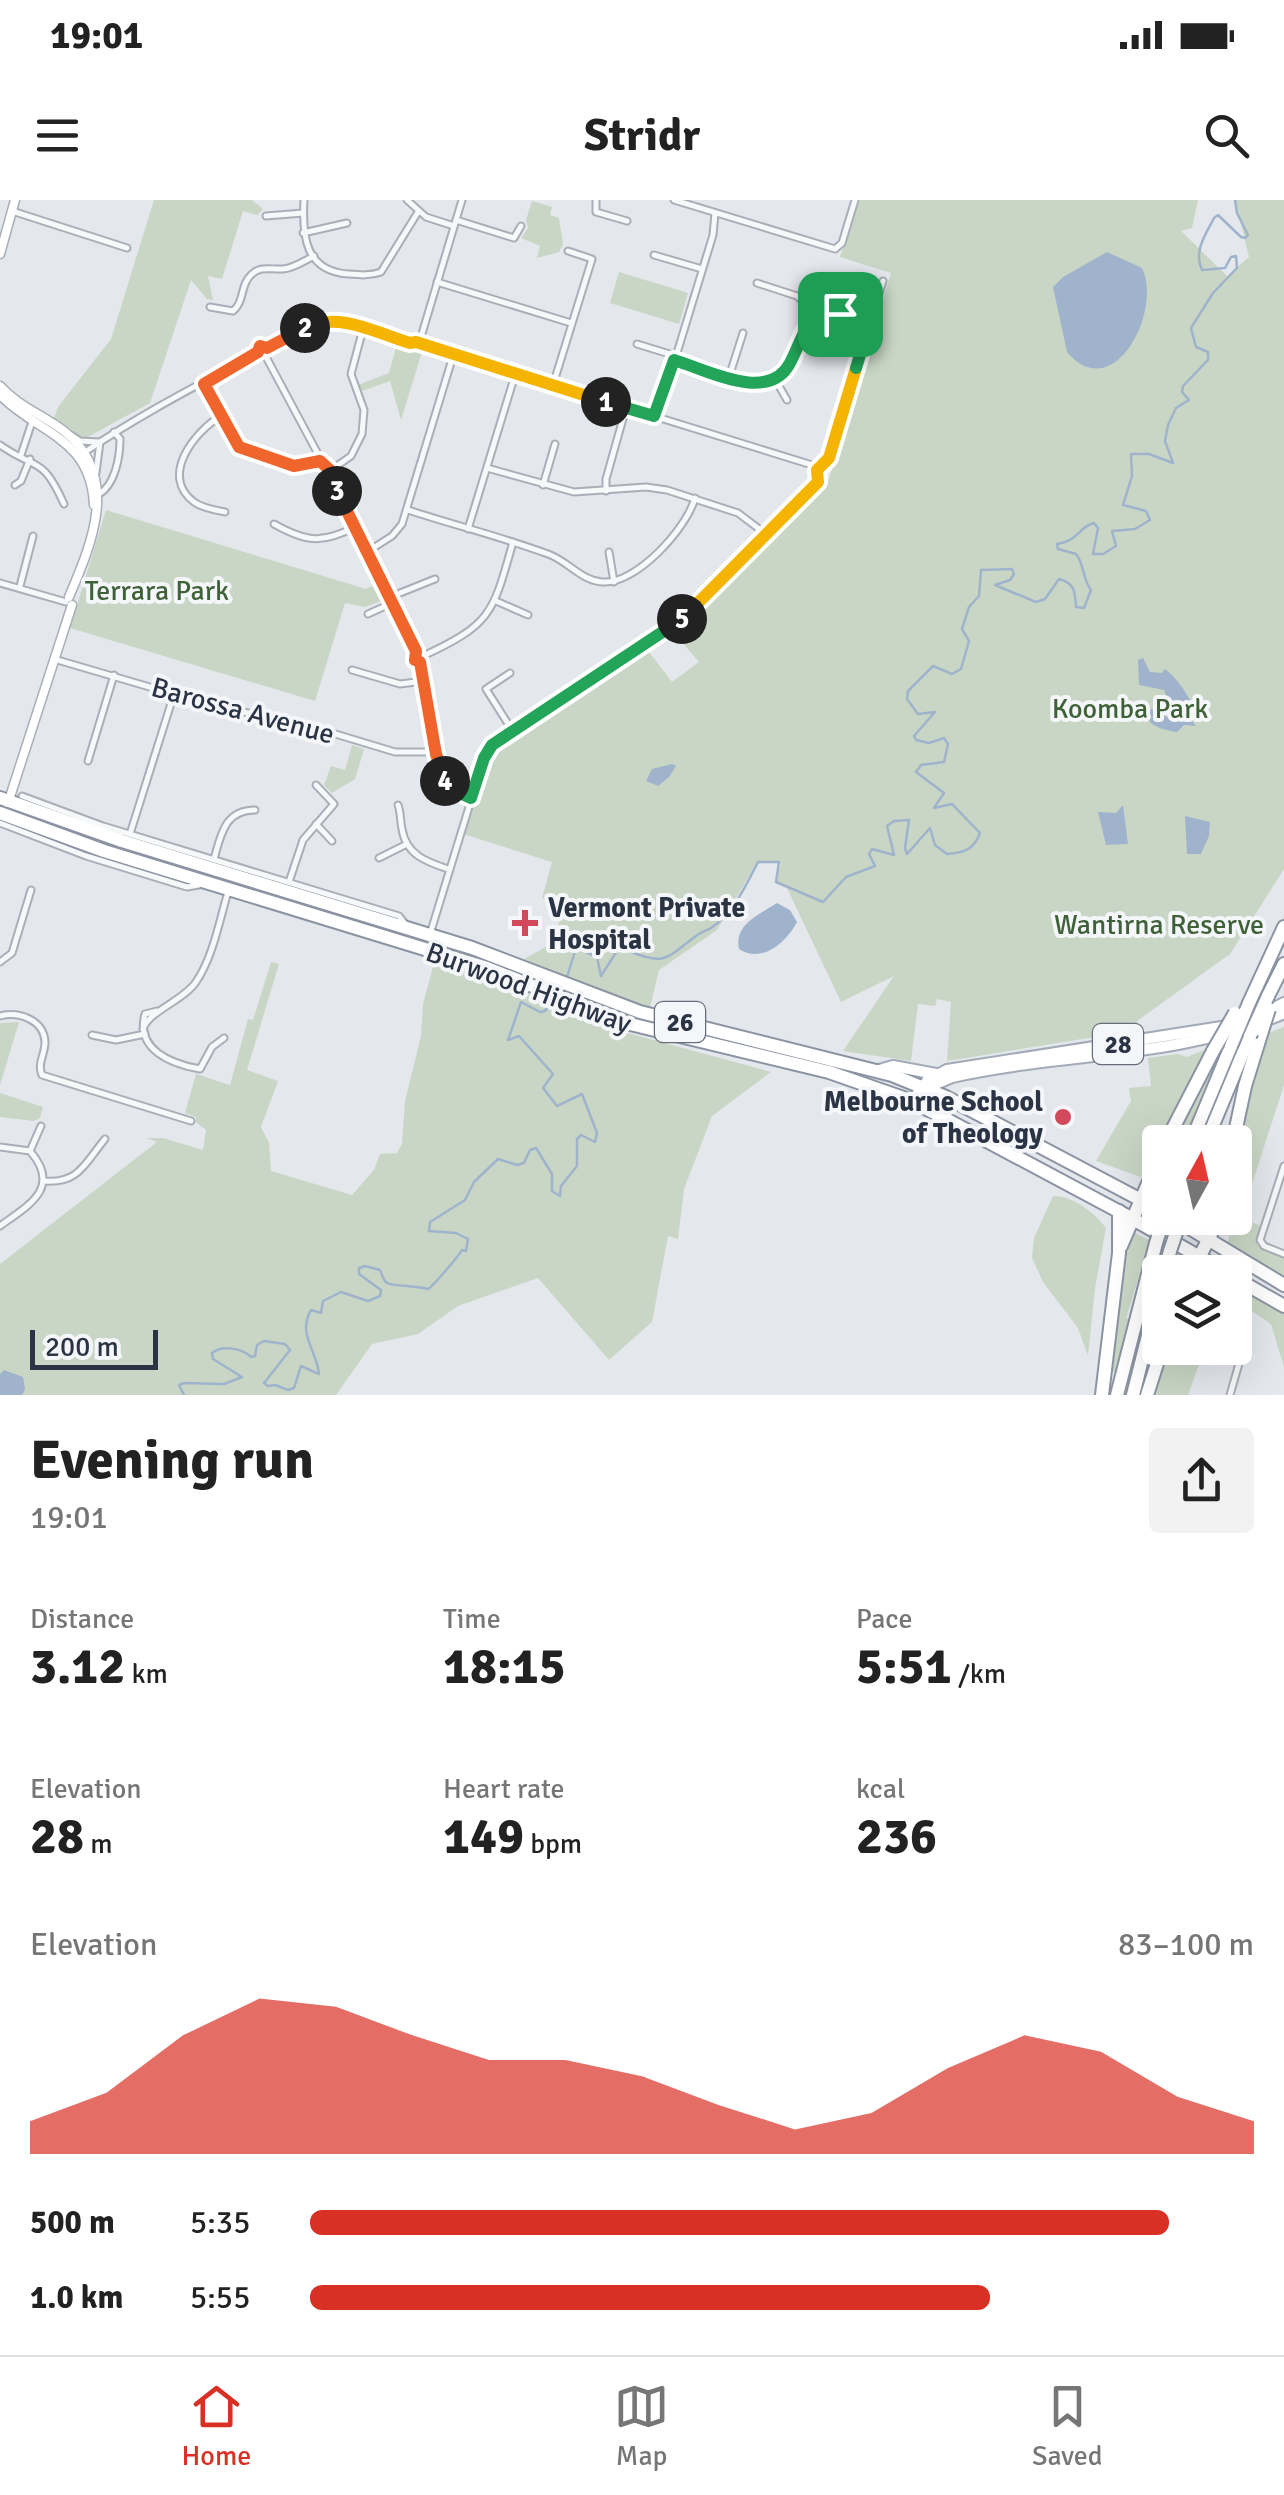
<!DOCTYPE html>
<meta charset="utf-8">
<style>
:root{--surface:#fff;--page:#f2f2f2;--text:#222;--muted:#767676;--line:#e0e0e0;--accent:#d93025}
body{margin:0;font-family:Signika,sans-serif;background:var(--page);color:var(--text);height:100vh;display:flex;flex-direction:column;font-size:38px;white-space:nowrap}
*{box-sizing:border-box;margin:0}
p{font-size:32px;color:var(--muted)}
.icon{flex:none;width:55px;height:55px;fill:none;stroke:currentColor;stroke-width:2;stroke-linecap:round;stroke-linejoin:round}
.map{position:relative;height:1195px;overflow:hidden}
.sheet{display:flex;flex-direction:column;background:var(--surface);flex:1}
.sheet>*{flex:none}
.needle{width:65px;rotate:8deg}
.fabs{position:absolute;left:1142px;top:925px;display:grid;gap:20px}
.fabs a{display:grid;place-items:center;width:110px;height:110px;border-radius:10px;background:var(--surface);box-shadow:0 10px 40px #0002;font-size:50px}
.scale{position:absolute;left:30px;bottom:25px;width:128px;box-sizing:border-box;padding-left:10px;border:5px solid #2b3445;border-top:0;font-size:28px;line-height:35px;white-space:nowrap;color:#2b3445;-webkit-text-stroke:8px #f4f6f9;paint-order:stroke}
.pin{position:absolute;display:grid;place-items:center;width:85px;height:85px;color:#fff;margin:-42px;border-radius:20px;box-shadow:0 5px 15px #0006}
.km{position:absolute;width:50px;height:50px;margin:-25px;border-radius:50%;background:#222;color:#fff;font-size:28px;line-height:50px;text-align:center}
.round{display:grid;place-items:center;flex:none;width:105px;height:105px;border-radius:10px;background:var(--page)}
.headline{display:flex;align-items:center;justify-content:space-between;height:170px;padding:0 30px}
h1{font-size:55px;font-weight:700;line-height:75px}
.metrics{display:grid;grid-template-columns:repeat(3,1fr);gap:15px;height:170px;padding:10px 30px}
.metrics div{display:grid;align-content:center}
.metrics b{font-size:50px;font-weight:700}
.metrics small{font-size:28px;font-weight:400}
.metrics p{font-size:28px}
.chart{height:280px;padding:20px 30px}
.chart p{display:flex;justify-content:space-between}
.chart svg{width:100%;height:180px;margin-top:10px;fill:var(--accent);opacity:.7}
ul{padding:0 30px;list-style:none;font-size:32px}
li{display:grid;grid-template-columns:160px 120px 1fr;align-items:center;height:75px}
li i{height:25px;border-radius:12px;background:var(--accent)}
.status{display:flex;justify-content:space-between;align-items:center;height:70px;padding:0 50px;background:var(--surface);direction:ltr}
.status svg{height:28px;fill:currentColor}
header{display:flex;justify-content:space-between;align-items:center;height:130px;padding:0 30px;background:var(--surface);font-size:45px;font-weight:700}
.tab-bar{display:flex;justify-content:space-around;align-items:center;height:140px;border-top:2px solid var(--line);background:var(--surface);font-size:28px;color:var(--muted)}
.tab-bar a{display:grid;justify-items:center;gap:5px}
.tab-bar .on{color:var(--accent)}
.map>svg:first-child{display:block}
.green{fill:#c9d6c5}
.water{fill:#9fb4cc}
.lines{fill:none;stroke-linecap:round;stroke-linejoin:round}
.stream{stroke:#9fb4cc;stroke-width:2.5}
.street-casing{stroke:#a9aeb7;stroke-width:9}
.secondary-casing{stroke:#a9aeb7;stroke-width:11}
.primary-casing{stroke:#a3abb8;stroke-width:14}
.highway-casing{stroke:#8b94a3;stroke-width:16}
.street{stroke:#f7f8fa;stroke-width:5}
.secondary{stroke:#fff;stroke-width:8}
.primary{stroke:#fff;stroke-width:10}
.highway{stroke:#fff;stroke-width:12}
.highway-bridge-casing{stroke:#8b94a3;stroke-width:16;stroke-linecap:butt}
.highway-bridge{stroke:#fff;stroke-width:12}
.split-1-casing{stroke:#fff;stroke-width:20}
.split-2-casing{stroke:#fff;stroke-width:20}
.split-3-casing{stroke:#fff;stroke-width:20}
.split-4-casing{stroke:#fff;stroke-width:20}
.split-5-casing{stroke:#fff;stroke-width:20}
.split-6-casing{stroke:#fff;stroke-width:20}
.split-7-casing{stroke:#fff;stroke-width:20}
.split-1{stroke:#22a559;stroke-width:12}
.split-2{stroke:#f5b400;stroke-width:12}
.split-3{stroke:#f0652b;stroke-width:12}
.split-4{stroke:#f0652b;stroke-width:12}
.split-5{stroke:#22a559;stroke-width:12}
.split-6{stroke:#f5b400;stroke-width:12}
.split-7{stroke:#22a559;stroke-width:12}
.poi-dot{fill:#d1495b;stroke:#f4f6f9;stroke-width:4}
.labels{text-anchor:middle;stroke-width:8;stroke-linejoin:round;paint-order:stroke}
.shield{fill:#f4f6f9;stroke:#676e7b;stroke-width:2.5}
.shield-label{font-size:25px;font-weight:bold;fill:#2b3445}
.park-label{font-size:28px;fill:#3f6138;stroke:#f4f6f9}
.street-label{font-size:28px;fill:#2b3445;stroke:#f4f6f9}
.poi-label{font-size:28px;font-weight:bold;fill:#2b3445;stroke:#f4f6f9;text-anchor:start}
</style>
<div class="status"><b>19:01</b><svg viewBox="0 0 49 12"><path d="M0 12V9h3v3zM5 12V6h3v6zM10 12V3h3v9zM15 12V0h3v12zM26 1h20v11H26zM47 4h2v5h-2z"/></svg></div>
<header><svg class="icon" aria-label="menu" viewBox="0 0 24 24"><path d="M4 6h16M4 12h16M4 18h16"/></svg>Stridr<svg class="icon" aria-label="search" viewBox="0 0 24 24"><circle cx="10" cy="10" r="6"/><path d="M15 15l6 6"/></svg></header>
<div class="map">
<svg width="1284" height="1195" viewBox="0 0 1284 1195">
<rect width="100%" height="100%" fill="#e4e7ec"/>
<g class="green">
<polygon points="154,0 252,0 263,9 257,15 243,11 222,79 208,76 213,100 207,99 191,80 150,203 86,238 68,232 53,221 58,207 111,139"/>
<polygon points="858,0 1198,0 1192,28 1181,31 1227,76 1249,57 1235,0 1284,0 1284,669 1230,754 1137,821 1138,830 947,861 951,802 937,799 935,806 918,804 911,861 843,851 894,776 841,802 786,686 775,681 781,664 773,661 756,664 717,730 659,770 650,807 624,802 524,759 553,743 564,706 542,698 552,662 463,634 487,557 506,543 649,452 672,482 699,462 675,434 829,279 891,73 840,57"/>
<polygon points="532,1 552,7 550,15 559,18 563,44 559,52 537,58 540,46 521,38 528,28 526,20"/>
<polygon points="619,72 688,93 679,124 610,103"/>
<polygon points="397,144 422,152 401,220 390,181 362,191 358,185 389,173"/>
<polygon points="106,310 366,389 376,384 384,400 365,407 345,403 315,501 70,428"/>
<polygon points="352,545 364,549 355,579 332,593 324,585 331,566 345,570"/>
<polygon points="271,762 279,764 247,870 278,881 261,927 269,943 271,971 352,995 374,970 380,954 397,953 402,944 405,901 421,836 423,804 434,763 490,778 613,829 771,872 712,916 684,989 678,1039 668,1036 652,1122 609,1160 538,1078 458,1106 418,1134 372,1144 336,1195 0,1195 0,1064 157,942 146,938 163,938 203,950 206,930 196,922 196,917 185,913 196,874 230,885 248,819 253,820"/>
<polygon points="19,822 0,885 0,823"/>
<path d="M 1284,827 L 1284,885 L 1241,1018 L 1264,1027 L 1261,1044 L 1284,1054 L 1284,1086 L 1227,1050 L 1232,1018 L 1235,1018 C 1235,946 1245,900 1268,833 Z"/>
<polygon points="1207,849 1153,962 1150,961 1141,977 1096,961 1131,901 1129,888 1151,886 1148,858 1178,854 1187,857"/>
<polygon points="1215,867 1185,942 1168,942 1204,870"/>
<polygon points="0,893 43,907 40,918 34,921 0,917"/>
<path d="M 1053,996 C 1072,995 1095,1013 1106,1028 L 1095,1088 L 1088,1156 L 1078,1128 L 1043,1082 L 1032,1058 L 1034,1038 Z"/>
<polygon points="1131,1031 1150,1041 1126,1118 1129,1120 1115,1173 1111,1168 1122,1064"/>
<polygon points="1235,1078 1284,1106 1284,1167 1271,1124 1235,1100"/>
<polygon points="1171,1148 1205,1148 1188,1195 1154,1195"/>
</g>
<g class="water">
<path d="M 1107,52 L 1142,68 C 1163,111 1113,207 1067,152 L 1053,87 L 1063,77 Z"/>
<path d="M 1143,458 L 1150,472 L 1162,473 L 1165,469 C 1177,478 1189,495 1194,510 L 1190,518 L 1196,526 L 1184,525 L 1177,532 C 1159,529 1143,525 1144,503 L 1156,513 L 1171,518 L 1181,509 L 1180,504 L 1167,499 L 1164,490 L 1139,485 L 1138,460 Z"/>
<polygon points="672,564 676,566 669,577 658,586 646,581 652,569"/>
<polygon points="1123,605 1128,644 1106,645 1098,612 1116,613"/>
<polygon points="1185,616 1210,622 1209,636 1201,654 1187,654"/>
<path d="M 777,703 L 790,710 L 797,722 C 786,743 761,764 739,749 C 734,724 759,715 777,703 Z"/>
<polygon points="4,1170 23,1177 25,1189 22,1195 0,1195 0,1174"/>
</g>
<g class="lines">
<g class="stream">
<path d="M 567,777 L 576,748 L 597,757 L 601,776 L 624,740 L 629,742 L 632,752 C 666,767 670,755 696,736 C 701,732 706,731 711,728 C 733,714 746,685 758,662 L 779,662 L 776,682 L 823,702 L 846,677 L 875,666 L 869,654 L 872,649 L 894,655 L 887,626 L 894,621 L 909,620 L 905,648 L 907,654 L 930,628 L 935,645 L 947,654 C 963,653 974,650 980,633 L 952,604 L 934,608 L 944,593 L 916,572 L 921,565 L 944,562 L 948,544 L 944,538 L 929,543 L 916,540 L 914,536 L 935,512 L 918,514 L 907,499 L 908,491 L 933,466 L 952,474 L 961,469 L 969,441 L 962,429 L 969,407 L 979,396 L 981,370 L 1012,369 L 1014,374 L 1010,380 L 995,385 L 1036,402 L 1045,399 L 1059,379 C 1075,383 1075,392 1076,407 L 1084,408 L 1091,390 C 1082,379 1085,365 1076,354 L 1058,349 L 1057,344 C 1080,340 1078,327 1094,323 L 1098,328 L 1093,354 L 1103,354 L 1116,346 L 1112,331 L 1135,329 L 1150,320 L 1146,311 L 1123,305 L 1132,276 L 1131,254 L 1149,254 L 1173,263 L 1165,241 L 1168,225 L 1176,208 L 1189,200 L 1182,192 L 1183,186 L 1208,160 L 1208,152 L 1196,147 L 1191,128 L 1213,93 L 1237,68 L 1236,56 L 1231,57 L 1225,68 L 1202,70 C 1193,51 1206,34 1214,18 L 1218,15 L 1241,37 L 1245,38 L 1248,35 L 1237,13 L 1235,0"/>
<path d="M 184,1195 L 179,1185 L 184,1183 L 224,1184 L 242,1177 L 213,1159 L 212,1153 C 222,1145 242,1148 251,1157 L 255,1156 L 257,1145 L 264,1141 L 285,1144 L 290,1150 L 264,1183 L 268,1186 L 275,1185 L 288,1190 L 294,1188 L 301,1166 L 319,1174 C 317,1151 297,1134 311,1110 L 321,1113 L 323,1101 L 341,1092 L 368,1101 L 380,1096 L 381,1090 L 359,1074 L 359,1068 L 365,1066 L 380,1070 C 382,1074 383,1080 387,1083 C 392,1086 419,1086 428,1089 C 433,1086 458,1057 462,1050 L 466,1051 L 468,1039 L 456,1033 L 429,1031 L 430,1022 L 465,1000 L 474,982 L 498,959 L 517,965 L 524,963 L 530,950 L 536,948 L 552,974 L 552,991 L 560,996 L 561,986 L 577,966 L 577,939 L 581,935 L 595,942 L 597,933 L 582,894 L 557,906 L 543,888 L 553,874 L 519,836 L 508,840 L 521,802 L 540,812 L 545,811 L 552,801"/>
</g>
<g class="street-casing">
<g id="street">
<path d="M 304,0 C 302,36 305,71 348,74 C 360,75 370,76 381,72 L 418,12"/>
<polyline points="407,0 426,17 454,26"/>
<polyline points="596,0 596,12 627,21"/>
<polyline points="674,0 835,49 842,43 855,0"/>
<polyline points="12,11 127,48"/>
<polyline points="266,16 303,13"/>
<polyline points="456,20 514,38 521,26"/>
<polyline points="303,33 347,23"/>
<polyline points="654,55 702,69"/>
<polyline points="437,82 571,123"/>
<polyline points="757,83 797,96 817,115"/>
<path d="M 210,107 L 233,111 C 245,101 240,85 251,75 C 260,65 271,70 283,69 C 294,68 304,61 314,56"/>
<polyline points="421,137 462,0"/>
<polyline points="421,144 812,265 819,276 809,292 683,419 512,530 492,545 484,558 431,731"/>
<polyline points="637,144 676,156"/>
<circle cx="263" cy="151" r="5"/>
<polyline points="267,148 310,125 328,120 410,143 416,142"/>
<polyline points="265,155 326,269"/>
<path d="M 674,160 C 701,169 739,188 766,183 C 803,175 792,110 832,112 C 844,113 858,120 870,123"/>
<polyline points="729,177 743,133"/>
<polyline points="775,179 787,200"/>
<path d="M 205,184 L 239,247 C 261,262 295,270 320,261"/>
<polyline points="553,185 592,59 568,51"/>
<path d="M 221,216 C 195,231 159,276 194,302 C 202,308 215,310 225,312"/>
<polyline points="654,217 663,199 713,35 715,13"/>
<polyline points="71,235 80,241 99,242"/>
<path d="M 0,245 C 37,271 42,255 64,304"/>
<path d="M 85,252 C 141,214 200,184 259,152"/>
<polyline points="21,255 32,222"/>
<polyline points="487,268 574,292 646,287 667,290 738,313 767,335"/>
<polygon points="329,269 332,274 327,277 324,272"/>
<polyline points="331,270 351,256 362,234 364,210 351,174 363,129"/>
<polyline points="817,270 827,261 832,250 883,81"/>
<polyline points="96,273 100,242"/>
<polyline points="330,277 417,454"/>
<polyline points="15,285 21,281 30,259"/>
<polyline points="543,285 555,244"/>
<polyline points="606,291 606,279 626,208"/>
<path d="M 99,294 C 115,285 120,257 120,239 L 114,232"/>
<path d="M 408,310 C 454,325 502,337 548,354 C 568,361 580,380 602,382 C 636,385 687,328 695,298"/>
<path d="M 274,324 C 306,342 322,344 355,327"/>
<polyline points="468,329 515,175"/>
<polyline points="367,352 392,336 402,324 453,156"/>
<polyline points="609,352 614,382"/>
<polyline points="0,383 66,402"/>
<polyline points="20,386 33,336"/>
<polyline points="390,397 435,379"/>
<polyline points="496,401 528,415"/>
<polyline points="368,414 392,403"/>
<polygon points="421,454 423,460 417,462 415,456"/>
<path d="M 423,456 C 492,424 493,413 513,342"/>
<polyline points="54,459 218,507 299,523 395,552 435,552"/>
<polyline points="421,462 439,569 447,583 471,598"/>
<polyline points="352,470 400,484 424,481"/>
<polyline points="510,473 486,489 512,530"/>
<polyline points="88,561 114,475"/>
<polyline points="22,596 103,626 399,716 406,725"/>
<path d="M 398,605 C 401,613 400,620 402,629 C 406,655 427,662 448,669"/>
<polyline points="0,623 86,656 187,687 199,685"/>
<polyline points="316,624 332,641"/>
<polyline points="130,634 174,494"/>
<polyline points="379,658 407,644"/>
<path d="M 214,659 C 221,634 225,610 255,610"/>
<polyline points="289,682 303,640 334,604 316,585"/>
<polyline points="0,762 12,753 31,690"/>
<path d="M 157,811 L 145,814 C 135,850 172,864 200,869 L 212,847 L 224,838"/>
<path d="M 0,816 C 19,811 44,820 45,842 C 45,855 37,863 42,875 L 191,921"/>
<path d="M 143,829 C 149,811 183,801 196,782 C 213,757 219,722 228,692"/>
<polyline points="92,835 116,840 145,834"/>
<path d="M 0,947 L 30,951 C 62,988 29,1005 0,1026"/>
<polyline points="30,951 41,926"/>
<polyline points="1284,966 1260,1040 1264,1046 1284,1054"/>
<path d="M 44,981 C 79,984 85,963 105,939"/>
<polyline points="1230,1195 1246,1139"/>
</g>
</g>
<g class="secondary-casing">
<g id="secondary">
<polyline points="0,54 15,0"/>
<path d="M 0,186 C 18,206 43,215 64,231 C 121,276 92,343 69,397"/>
<path d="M 0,195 C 38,234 91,237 94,305"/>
<polyline points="8,603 72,405"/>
</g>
</g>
<g class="primary-casing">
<g id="primary">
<polyline points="1263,814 1284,803"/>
<polyline points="879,870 893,866 936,874"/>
<polyline points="912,901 927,881 947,870 1228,826"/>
<path d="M 918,903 L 936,884 L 952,877 C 1062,852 1179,859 1284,813"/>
</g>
</g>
<g class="highway-casing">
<g id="highway">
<polyline points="0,598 122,641 472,748 640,812 892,875 946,897 1160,1010"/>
<polyline points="0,613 104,651 487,768 626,823 829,872 912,901 1133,1019 1226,1072"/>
<polyline points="1268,796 1284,764"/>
<polyline points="1249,803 1284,727"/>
<polyline points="1166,942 1213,851"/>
<polyline points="1191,942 1231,846"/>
<polyline points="1206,942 1250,836"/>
<polyline points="1233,942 1245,886 1262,831"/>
<polyline points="1173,1018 1284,1085"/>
<polyline points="1121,1046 1160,956"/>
<polyline points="1164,1072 1170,1051"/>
<polyline points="1192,1072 1219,1018"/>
<polyline points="1235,1078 1284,1106"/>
<polyline points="1102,1195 1119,1053 1119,1011"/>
<polyline points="1117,1195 1156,1043"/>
<polyline points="1133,1195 1160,1088"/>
<polyline points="1147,1195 1162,1148"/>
</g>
</g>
<use href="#street" class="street"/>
<use href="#secondary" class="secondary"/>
<use href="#primary" class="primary"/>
<use href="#highway" class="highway"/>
<g class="highway-bridge-casing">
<g id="highway-bridge">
<polyline points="1262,831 1269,809"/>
<polyline points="1250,836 1268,796"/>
<polyline points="1231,846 1249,803"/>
<polyline points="1213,851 1235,813"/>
<polyline points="1156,1043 1164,1018"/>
<polyline points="1170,1051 1181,1018"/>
</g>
</g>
<use href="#highway-bridge" class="highway-bridge"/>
</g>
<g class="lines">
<g class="split-1-casing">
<path id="split-1" d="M 606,202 L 654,216 L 674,160 C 707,170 769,204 790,163 C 799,146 803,129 816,115 L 840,114"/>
</g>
<g class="split-2-casing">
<path id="split-2" d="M 305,128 C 338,111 377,133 410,143 L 416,142 L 606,202"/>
</g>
<g class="split-3-casing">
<polyline id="split-3" points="305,128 267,148 260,146 258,152 204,184 239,247 294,266 320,261 332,272 330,277 337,291"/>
</g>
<g class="split-4-casing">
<polyline id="split-4" points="337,291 416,451 415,460 420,462 436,554 445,581"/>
</g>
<g class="split-5-casing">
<polyline id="split-5" points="445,581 460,593 471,598 484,558 492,545 682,419"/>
</g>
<g class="split-6-casing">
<polyline id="split-6" points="682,419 818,282 817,270 829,258 856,168"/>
</g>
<g class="split-7-casing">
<polyline id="split-7" points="840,114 870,123 856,168"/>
</g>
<use href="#split-1" class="split-1"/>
<use href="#split-2" class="split-2"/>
<use href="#split-3" class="split-3"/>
<use href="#split-4" class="split-4"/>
<use href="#split-5" class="split-5"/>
<use href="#split-6" class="split-6"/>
<use href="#split-7" class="split-7"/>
</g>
<g class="poi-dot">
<path d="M520 708h10v10h10v10h-10v10h-10v-10h-10v-10h10z"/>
<circle cx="1063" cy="917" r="10"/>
</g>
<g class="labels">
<g class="shield">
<rect x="655" y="802" width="50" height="40" rx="8"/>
<rect x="1093" y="824" width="50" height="40" rx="8"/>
</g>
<g class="shield-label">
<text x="680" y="831">26</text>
<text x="1118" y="853">28</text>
</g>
<g class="park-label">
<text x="157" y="400">Terrara Park</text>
<text x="1130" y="518">Koomba Park</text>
<text x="1159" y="734">Wantirna Reserve</text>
</g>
<g class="street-label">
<text transform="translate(243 510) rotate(15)" y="10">Barossa Avenue</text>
<text transform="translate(529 787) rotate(20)" y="10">Burwood Highway</text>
</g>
<g class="poi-label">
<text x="548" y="717">Vermont Private<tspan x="548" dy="32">Hospital</tspan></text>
<text x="1043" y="911" text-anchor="end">Melbourne School<tspan x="1043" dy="32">of Theology</tspan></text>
</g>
</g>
</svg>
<div class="fabs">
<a><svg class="needle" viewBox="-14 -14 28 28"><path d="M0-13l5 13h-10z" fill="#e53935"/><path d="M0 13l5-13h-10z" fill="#767676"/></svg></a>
<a><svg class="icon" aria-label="layers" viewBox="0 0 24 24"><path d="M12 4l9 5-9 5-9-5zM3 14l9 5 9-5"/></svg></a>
</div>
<div class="scale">200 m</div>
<div class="pin" style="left:840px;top:114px;background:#1e9e55"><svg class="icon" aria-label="arrive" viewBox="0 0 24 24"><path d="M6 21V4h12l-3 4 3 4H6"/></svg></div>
<b class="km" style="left:606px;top:202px">1</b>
<b class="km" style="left:305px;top:128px">2</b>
<b class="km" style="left:337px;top:291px">3</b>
<b class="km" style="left:445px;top:581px">4</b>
<b class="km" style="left:682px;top:419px">5</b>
</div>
<section class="sheet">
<div class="headline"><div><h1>Evening run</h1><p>19:01</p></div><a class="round"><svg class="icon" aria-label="share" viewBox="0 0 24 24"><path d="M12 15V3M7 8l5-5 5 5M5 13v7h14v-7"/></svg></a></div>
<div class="metrics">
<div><p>Distance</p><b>3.12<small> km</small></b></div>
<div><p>Time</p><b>18:15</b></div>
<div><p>Pace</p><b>5:51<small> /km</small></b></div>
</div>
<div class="metrics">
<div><p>Elevation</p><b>28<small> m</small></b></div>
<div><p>Heart rate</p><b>149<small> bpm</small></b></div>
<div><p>kcal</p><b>236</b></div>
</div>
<div class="chart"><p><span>Elevation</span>83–100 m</p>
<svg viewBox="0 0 160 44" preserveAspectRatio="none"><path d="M0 44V36L10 29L20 15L30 6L40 8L50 15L60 21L70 21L80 25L90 32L100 38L110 34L120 23L130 15L140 19L150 30L160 36V44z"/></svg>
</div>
<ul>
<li><b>500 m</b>5:35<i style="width:91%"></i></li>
<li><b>1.0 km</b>5:55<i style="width:72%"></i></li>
</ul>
</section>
<nav class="tab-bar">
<a class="on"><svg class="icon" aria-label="home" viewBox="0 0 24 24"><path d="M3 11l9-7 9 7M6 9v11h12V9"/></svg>Home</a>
<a><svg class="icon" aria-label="map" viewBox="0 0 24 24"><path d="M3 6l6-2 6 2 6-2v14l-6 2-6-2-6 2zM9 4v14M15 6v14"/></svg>Map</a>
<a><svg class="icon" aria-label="saved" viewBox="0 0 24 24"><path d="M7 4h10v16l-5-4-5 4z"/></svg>Saved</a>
</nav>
